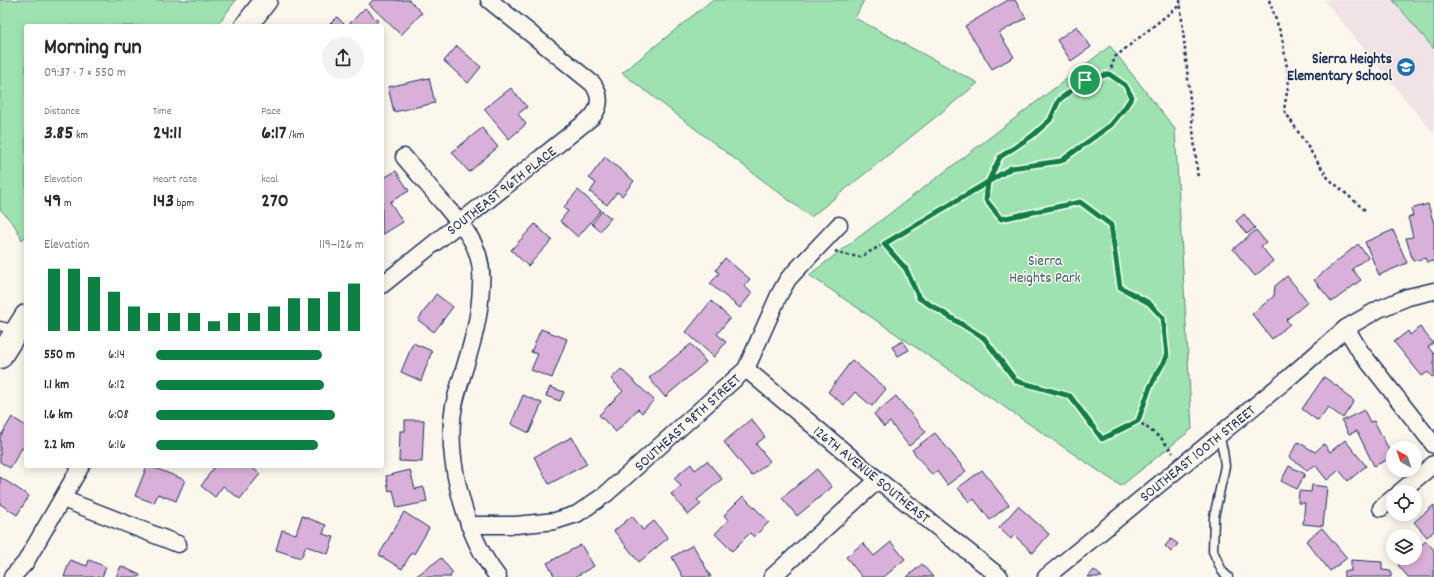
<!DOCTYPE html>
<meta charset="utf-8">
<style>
:root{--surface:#fff;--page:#f2f2f3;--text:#2b2b33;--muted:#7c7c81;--accent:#0b8043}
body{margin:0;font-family:Dekko,sans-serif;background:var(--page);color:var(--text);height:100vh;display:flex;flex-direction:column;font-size:15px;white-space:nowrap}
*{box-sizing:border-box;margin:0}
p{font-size:13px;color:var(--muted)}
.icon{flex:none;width:22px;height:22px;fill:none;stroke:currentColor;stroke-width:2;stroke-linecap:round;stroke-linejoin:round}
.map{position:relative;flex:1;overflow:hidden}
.details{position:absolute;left:24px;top:24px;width:360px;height:444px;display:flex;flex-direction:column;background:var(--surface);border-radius:4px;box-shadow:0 2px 10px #0003}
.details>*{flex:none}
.needle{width:26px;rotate:320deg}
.tools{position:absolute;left:1386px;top:441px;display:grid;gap:8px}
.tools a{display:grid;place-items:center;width:36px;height:36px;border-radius:50%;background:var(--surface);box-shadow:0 2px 10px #0003;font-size:20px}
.pin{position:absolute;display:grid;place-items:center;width:34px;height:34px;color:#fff;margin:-17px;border:2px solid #fff;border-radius:50%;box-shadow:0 1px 4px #0007}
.round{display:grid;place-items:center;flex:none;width:42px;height:42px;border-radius:21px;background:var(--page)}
.headline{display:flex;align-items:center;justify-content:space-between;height:68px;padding:0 20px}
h1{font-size:22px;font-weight:700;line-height:30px}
.stats{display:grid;grid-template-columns:repeat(3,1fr);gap:6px;height:68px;padding:4px 20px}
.stats div{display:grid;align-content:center}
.stats b{font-size:20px;font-weight:700}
.stats small{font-size:11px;font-weight:400}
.stats p{font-size:11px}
.chart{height:112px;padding:8px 20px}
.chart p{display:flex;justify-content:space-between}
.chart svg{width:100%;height:72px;margin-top:4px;stroke:var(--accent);stroke-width:6}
ul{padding:0 20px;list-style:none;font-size:13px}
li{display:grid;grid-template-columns:64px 48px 1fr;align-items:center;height:30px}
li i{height:10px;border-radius:5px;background:var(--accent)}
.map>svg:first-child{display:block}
.built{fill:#f1e2e6}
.green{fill:#9ee3af;stroke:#5c8986}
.building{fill:#d9b1d8;stroke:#1b2f5e}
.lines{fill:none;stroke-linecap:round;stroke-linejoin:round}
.lane-casing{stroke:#1b2f5e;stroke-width:11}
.street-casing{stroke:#1b2f5e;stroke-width:19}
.secondary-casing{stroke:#1b2f5e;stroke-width:25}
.path{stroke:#1b2f5e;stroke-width:2.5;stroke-dasharray:3 3;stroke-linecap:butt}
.lane{stroke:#fbf7ec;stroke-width:8}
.street{stroke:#fbf7ec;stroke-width:16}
.secondary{stroke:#fbf7ec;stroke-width:22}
.route-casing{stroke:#fff;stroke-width:8}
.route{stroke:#0b8043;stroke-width:5}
.labels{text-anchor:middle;stroke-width:3;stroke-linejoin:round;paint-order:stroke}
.poi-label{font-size:15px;font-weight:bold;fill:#1b2f5e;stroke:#fbf7ec;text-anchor:end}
.street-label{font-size:15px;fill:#1b2f5e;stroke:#fbf7ec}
.park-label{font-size:15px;fill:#3c5c72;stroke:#fbf7ec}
</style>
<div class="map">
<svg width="1434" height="577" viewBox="0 0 1434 577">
<rect width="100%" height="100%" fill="#fbf7ec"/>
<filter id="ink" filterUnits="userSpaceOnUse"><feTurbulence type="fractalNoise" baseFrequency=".025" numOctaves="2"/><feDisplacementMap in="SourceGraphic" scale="8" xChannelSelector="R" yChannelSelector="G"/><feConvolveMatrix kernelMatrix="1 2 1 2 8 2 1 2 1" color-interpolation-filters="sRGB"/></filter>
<g filter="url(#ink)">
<polygon class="built" points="1324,0 1434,0 1434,134"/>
<g class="green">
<polygon points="0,0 236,0 217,26 26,26 26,238 25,237 22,240 15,226 0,209"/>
<polygon points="712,0 864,0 855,18 978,83 811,217 622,73"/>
<polygon points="1393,0 1434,0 1434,49"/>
<polygon points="1110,46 1175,129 1192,429 1121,486 809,275"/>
</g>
<g class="building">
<polygon points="373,0 397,0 399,1 400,0 409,0 422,13 401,35 369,4"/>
<polygon points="1008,0 1015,0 1026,18 999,33 1014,57 992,69 965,26"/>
<polygon points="365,8 378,21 373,26 347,26"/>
<polygon points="337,17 346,26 328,26"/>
<polygon points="1077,26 1091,47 1071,61 1057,40"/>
<polygon points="457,46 481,67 468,83 444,61"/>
<polygon points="429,78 435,103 394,112 388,87"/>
<polygon points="511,88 527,107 518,114 526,124 509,139 484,109"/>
<polygon points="482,128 498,147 469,172 452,152"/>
<polygon points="605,157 634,181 622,196 617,192 607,205 590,192 596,183 589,178"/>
<polygon points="396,171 409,191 390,202 403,222 382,235 382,179"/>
<polygon points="578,190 601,210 578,237 560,221 568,211 563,208"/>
<polygon points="1428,204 1434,224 1434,261 1427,262 1425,258 1413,261 1406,238 1413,237 1408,217 1413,216 1411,209"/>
<polygon points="602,211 611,218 600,231 592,224"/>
<polygon points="1244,214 1255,228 1247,234 1236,221"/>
<polygon points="535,224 552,240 528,266 511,250"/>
<polygon points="1256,230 1266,242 1261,246 1273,261 1255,276 1233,249"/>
<polygon points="1393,230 1407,263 1379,275 1365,242"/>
<polygon points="1358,244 1368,257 1352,269 1361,280 1332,302 1314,280"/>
<polygon points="725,258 750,279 744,286 752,293 740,308 710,284 719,273 716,270"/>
<polygon points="1287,276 1308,302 1286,320 1290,324 1272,339 1252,314 1274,296 1275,286"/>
<polygon points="436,294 453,307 434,332 418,320"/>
<polygon points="711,301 730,318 717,334 726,342 714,357 686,332"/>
<polygon points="1420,327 1433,343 1428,347 1434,354 1434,376 1432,377 1428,372 1422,376 1394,342 1408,331 1410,335"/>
<polygon points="541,329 567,339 552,378 531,370 538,354 531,352"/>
<polygon points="903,341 909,350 898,356 892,347"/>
<polygon points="413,343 432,351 421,381 401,372"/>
<polygon points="691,344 706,362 665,397 649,378"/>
<polygon points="852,360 886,389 872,406 855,392 844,405 828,392"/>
<polygon points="621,369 654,400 642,413 638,409 616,432 599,415 623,391 611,379"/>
<polygon points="1324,377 1344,391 1343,393 1354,401 1343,418 1328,407 1318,421 1302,409"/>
<polygon points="550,387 564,392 560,401 546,396"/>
<polygon points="523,395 542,403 529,433 511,424"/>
<polygon points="896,396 926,432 909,446 890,422 884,427 874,414"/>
<polygon points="1364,410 1370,422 1374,421 1393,457 1374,466 1357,431 1349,434 1342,421"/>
<polygon points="12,417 26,426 26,450 22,448 10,468 0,462 0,437"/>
<polygon points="751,419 765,437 756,444 770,461 752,476 724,442"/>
<polygon points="405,420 424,420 422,462 399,461 400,431 405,431"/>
<polygon points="935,433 966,471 947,485 937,471 932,475 912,450"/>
<polygon points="572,437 587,464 549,484 534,457"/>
<polygon points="1345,440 1366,466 1348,481 1339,470 1327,480 1315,465 1307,471 1302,466 1289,457 1298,442 1315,452 1324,444 1330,452"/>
<polygon points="707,461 722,479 697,500 701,504 688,515 671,494 681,486 674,478 691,464 695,470"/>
<polygon points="147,466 150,466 185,480 176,501 158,494 154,503 135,496"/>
<polygon points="215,466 250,466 260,474 240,499 223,486 215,497 201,486"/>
<polygon points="1289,466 1305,474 1297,489 1281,481"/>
<polygon points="817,469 832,487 797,516 782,498"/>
<polygon points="410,470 415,489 424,487 427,502 397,508 393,490 389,491 386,476"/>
<polygon points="982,470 1009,505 990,520 974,499 970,503 958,488"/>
<polygon points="0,477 29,496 17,515 0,504"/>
<polygon points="1312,485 1327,487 1323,526 1303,524 1305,503 1298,503 1299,491 1311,492"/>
<polygon points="743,496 769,522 754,537 750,533 732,551 715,534 728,520 724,515"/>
<polygon points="1434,505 1434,531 1427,537 1414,522"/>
<polygon points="1018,506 1049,534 1033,553 1014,535 1011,539 999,528"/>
<polygon points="404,512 429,528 414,554 412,552 402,569 379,555"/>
<polygon points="302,516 326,525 323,534 334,537 328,554 306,546 301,558 276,550 282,530 296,534"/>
<polygon points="632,516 643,530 654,521 668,538 639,562 614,531"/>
<polygon points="1322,528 1347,558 1330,571 1306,541"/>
<polygon points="1171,539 1178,544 1171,552 1165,546"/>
<polygon points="1426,541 1434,550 1434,577 1408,577 1398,565 1406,558 1415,558 1415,550"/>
<polygon points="891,542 905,559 884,577 862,577 846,557 863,543 874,556"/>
<polygon points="581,545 594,566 575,577 555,577 547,563"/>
<polygon points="693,545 711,577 683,577 672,557"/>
<polygon points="441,558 453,573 450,576 451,577 415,577"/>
<polygon points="70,560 87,566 89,560 106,567 102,577 64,577"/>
<polygon points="1351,560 1382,562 1382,570 1391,571 1391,577 1344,577 1344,571 1351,571"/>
<polygon points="922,564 933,577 907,577"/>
<polygon points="121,566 140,575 139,577 116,577"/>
<polygon points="1094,570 1102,577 1088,577"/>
</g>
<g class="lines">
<g class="lane-casing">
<g id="lane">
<polyline points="0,326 16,330"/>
<polyline points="1219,435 1223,451 1225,466 1214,517 1213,551 1222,571 1228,577"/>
</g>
</g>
<g class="street-casing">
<g id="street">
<path d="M 404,157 C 417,172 430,188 443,203 C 457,220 472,235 478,255 C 481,265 482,275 481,285 C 480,327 467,357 456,397 C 442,450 464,534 498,577"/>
<path d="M 382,285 L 592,117 C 601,106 601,96 593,84 L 489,0"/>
<polyline points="1346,328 1360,351 1434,445"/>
<polyline points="746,369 878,480 1000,577"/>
<polyline points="1400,492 1434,464"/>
<polyline points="63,499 178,544"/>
<polyline points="1381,508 1393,498"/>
<polyline points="469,525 516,525 555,521 577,514 606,494 746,369 779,295 788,279 839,225"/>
<polyline points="12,577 25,563 81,466"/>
<polyline points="772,577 878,480"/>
<polyline points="1046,577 1285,381 1346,328 1379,309 1408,297 1434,291"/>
</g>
</g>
<g class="secondary-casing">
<g id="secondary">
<polyline points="246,26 266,0"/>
<polyline points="0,357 26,316"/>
</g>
</g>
<g class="path">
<polyline points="1180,0 1198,179"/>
<polyline points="1269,0 1282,37 1289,80 1284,110 1328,178 1366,211"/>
<polygon points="1109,74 1125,85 1132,97 1124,109 1111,125 1061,161 1011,169 988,182 1000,157 1032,137 1050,120 1059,101 1085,80"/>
<polyline points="1109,74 1115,57 1181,4"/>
<polyline points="835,251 842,254 860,257 884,244"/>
<polyline points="1138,421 1102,439 1070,396 1016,381 984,339 919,297 907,269 884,244 988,182 986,200 1001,219 1080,202 1111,225 1120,287 1149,303 1163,317 1167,356 1150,387 1138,421 1162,439 1173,453"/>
</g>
<use href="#lane" class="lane"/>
<use href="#street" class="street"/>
<use href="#secondary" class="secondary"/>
</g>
</g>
<g class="lines" filter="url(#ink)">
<g class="route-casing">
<polyline id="route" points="1085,80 1059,100 1050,120 1032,136 1000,157 988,182 884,244 906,269 919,298 984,338 1016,381 1070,396 1102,439 1138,421 1150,387 1167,356 1163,318 1149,303 1120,287 1111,225 1080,202 1001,219 986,200 988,182 1011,168 1061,161 1111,125 1124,109 1132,97 1125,85 1109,74 1085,80"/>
</g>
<use href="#route" class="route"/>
</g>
<defs>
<g id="school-disc" transform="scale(1)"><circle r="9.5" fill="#1f6fb2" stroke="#fbf7ec"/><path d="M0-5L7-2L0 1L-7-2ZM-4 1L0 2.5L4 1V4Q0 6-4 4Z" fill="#fff"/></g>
</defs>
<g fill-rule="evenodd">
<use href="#school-disc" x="1406" y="67"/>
</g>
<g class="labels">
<g class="poi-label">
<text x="1392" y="63">Sierra Heights<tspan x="1392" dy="17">Elementary School</tspan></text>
</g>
<g class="street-label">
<text transform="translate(501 190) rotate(-38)" y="5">SOUTHEAST 96TH PLACE</text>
<text transform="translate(687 422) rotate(-42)" y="5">SOUTHEAST 98TH STREET</text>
<text transform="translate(1197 453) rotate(-39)" y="5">SOUTHEAST 100TH STREET</text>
<text transform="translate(872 474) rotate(39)" y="5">126TH AVENUE SOUTHEAST</text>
</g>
<g class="park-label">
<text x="1045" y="265">Sierra<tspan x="1045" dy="17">Heights Park</tspan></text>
</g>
</g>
</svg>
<div class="tools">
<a><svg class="needle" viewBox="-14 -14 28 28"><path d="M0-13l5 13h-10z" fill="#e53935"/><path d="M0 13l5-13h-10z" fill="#7c7c81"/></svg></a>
<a><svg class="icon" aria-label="locate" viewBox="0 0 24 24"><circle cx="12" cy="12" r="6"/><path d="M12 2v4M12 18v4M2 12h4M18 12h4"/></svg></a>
<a><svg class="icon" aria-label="layers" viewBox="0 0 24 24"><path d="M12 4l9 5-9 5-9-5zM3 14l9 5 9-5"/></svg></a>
</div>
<div class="pin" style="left:1085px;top:80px;background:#1e9e55"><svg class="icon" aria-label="arrive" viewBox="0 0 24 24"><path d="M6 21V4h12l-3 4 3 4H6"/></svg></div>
<section class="details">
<div class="headline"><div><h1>Morning run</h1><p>09:37 · 7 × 550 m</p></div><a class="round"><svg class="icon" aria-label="share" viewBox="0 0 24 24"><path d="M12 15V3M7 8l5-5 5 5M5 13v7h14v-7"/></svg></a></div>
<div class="stats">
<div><p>Distance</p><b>3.85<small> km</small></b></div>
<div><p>Time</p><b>24:11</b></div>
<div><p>Pace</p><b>6:17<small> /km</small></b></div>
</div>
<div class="stats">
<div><p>Elevation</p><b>49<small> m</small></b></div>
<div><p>Heart rate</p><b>143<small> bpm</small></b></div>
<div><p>kcal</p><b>270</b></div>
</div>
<div class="chart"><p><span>Elevation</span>119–126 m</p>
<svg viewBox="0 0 160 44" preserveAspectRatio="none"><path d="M5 44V6M15 44V6M25 44V11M35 44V20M45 44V29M55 44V33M65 44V33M75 44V33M85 44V38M95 44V33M105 44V33M115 44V29M125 44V24M135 44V24M145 44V20M155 44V15"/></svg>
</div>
<ul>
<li><b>550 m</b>6:14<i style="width:80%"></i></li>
<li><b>1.1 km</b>6:12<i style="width:81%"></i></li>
<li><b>1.6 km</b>6:08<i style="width:86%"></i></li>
<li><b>2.2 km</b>6:16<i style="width:78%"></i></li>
</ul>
</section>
</div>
